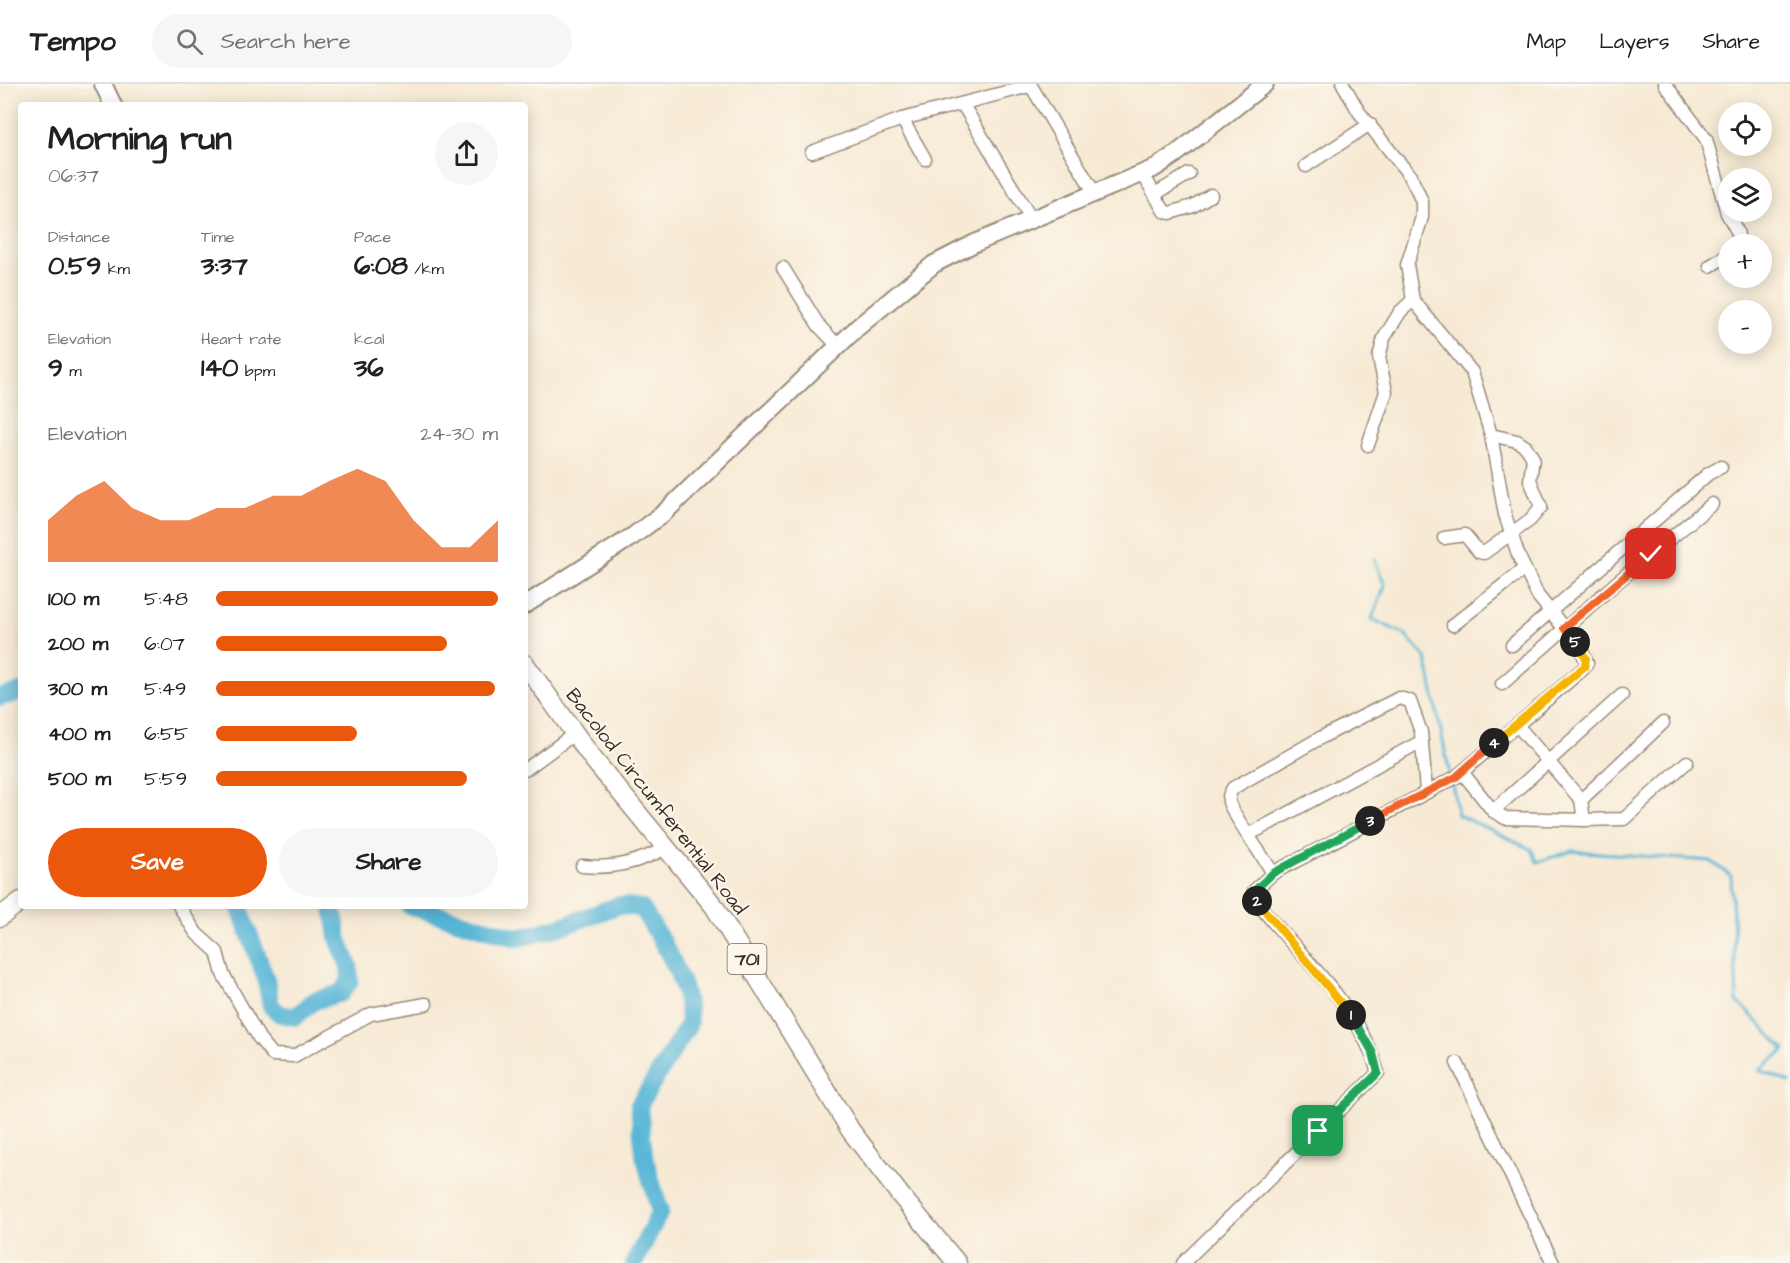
<!DOCTYPE html>
<meta charset="utf-8">
<style>
:root{--surface:#fff;--page:#f6f6f6;--text:#202124;--muted:#757577;--line:#e0e0e0;--accent:#ea580c}
body{margin:0;font-family:"Architects Daughter",sans-serif;background:var(--page);color:var(--text);height:100vh;display:flex;flex-direction:column;font-size:22px;white-space:nowrap}
*{box-sizing:border-box;margin:0}
p{font-size:20px;color:var(--muted)}
.icon{flex:none;width:33px;height:33px;fill:none;stroke:currentColor;stroke-width:2;stroke-linecap:round;stroke-linejoin:round}
.map{position:relative;flex:1;overflow:hidden}
.details{position:absolute;left:18px;top:18px;width:510px;height:807px;display:flex;flex-direction:column;background:var(--surface);border-radius:6px;box-shadow:0 3px 15px #0003}
.details>*{flex:none}
.buttons{position:absolute;left:1718px;top:18px;display:grid;gap:12px}
.buttons a{display:grid;place-items:center;width:54px;height:54px;border-radius:50%;background:var(--surface);box-shadow:0 3px 15px #0003;font-size:30px}
.pin{position:absolute;display:grid;place-items:center;width:51px;height:51px;color:#fff;margin:-26px;border-radius:12px;box-shadow:0 3px 9px #0006}
.km{position:absolute;width:30px;height:30px;margin:-15px;border-radius:50%;background:#222;color:#fff;font-size:16px;line-height:30px;text-align:center}
.round{display:grid;place-items:center;flex:none;width:63px;height:63px;border-radius:32px;background:var(--page)}
.summary{display:flex;align-items:center;justify-content:space-between;height:102px;padding:0 30px}
h1{font-size:33px;font-weight:800;line-height:45px}
.figures{display:grid;grid-template-columns:repeat(3,1fr);gap:9px;height:102px;padding:6px 30px}
.figures div{display:grid;align-content:center}
.figures b{font-size:26px;font-weight:800}
.figures small{font-size:16px;font-weight:400}
.figures p{font-size:16px}
.chart{height:168px;padding:12px 30px}
.chart p{display:flex;justify-content:space-between}
.chart svg{width:100%;height:108px;margin-top:6px;fill:var(--accent);opacity:.7}
.primary-button{display:flex;gap:12px;margin-top:auto;padding:12px 30px}
.primary-button a{flex:1;height:69px;border-radius:36px;background:var(--accent);color:#fff;font-size:24px;font-weight:800;line-height:69px;text-align:center}
.primary-button a+a{background:var(--page);color:var(--text)}
ul{padding:0 30px;list-style:none;font-size:20px}
li{display:grid;grid-template-columns:96px 72px 1fr;align-items:center;height:45px}
li i{height:15px;border-radius:8px;background:var(--accent)}
header{display:flex;align-items:center;gap:36px;box-sizing:border-box;height:84px;padding:0 30px;background:var(--surface);border-bottom:2px solid var(--line)}
header strong{font-size:28px}
nav{display:flex;gap:33px;margin-inline-start:auto;font-size:21px}
.search{width:420px;height:54px;background:var(--page);display:flex;align-items:center;gap:15px;box-sizing:border-box;padding:0 21px;border-radius:33px;color:var(--muted);font-size:22px}
.map>svg:first-child{display:block}
.lines{fill:none;stroke-linecap:round;stroke-linejoin:round}
.stream{stroke:#59b6d7;stroke-width:3}
.river{stroke:#59b6d7;stroke-width:18}
.street-casing{stroke:#998a7a;stroke-width:15}
.secondary-casing{stroke:#998a7a;stroke-width:20}
.primary-casing{stroke:#998a7a;stroke-width:21}
.street{stroke:#fff;stroke-width:12}
.secondary{stroke:#fff;stroke-width:16}
.primary{stroke:#fff;stroke-width:18}
.split-1-casing{stroke:#fff;stroke-width:12}
.split-2-casing{stroke:#fff;stroke-width:12}
.split-3-casing{stroke:#fff;stroke-width:12}
.split-4-casing{stroke:#fff;stroke-width:12}
.split-5-casing{stroke:#fff;stroke-width:12}
.split-6-casing{stroke:#fff;stroke-width:12}
.split-1{stroke:#22a559;stroke-width:8}
.split-2{stroke:#f5b400;stroke-width:8}
.split-3{stroke:#22a559;stroke-width:8}
.split-4{stroke:#f0652b;stroke-width:8}
.split-5{stroke:#f5b400;stroke-width:8}
.split-6{stroke:#f0652b;stroke-width:8}
.labels{text-anchor:middle;stroke-width:4.5;stroke-linejoin:round;paint-order:stroke}
.shield{fill:#fbf7ec;stroke:#75685c;stroke-width:1.5}
.shield-label{font-size:18px;font-weight:bold;fill:#3b2a1e}
.street-label{font-size:20px;fill:#3b2a1e;stroke:#fbf7ec}
</style>
<header>
<strong>Tempo</strong>
<div class="search"><svg class="icon" aria-label="search" viewBox="0 0 24 24"><circle cx="10" cy="10" r="6"/><path d="M15 15l6 6"/></svg>Search here</div>
<nav><a>Map</a><a>Layers</a><a>Share</a></nav>
</header>
<div class="map">
<svg width="1790" height="1179" viewBox="0 0 1790 1179">
<rect width="100%" height="100%" fill="#fbf7ec"/>
<filter id="ink" filterUnits="userSpaceOnUse"><feTurbulence type="fractalNoise" baseFrequency=".0167" numOctaves="2"/><feDisplacementMap in="SourceGraphic" scale="12" xChannelSelector="R" yChannelSelector="G"/><feConvolveMatrix kernelMatrix="1 2 1 2 8 2 1 2 1" color-interpolation-filters="sRGB"/></filter>
<filter id="wash" filterUnits="userSpaceOnUse"><feTurbulence type="fractalNoise" baseFrequency=".008" numOctaves="4" result="noise"/><feDisplacementMap in="SourceGraphic" scale="24" xChannelSelector="R" yChannelSelector="G"/><feGaussianBlur stdDeviation="1.35" result="paint"/><feColorMatrix in="noise" values="0 0 0 0 0 0 0 0 0 0 0 0 0 0 0 0 0 1.4 0 .05"/><feComposite in="paint" operator="in"/></filter>
<g filter="url(#wash)">
<rect width="100%" height="100%" fill="#f7ead5"/>
<g class="lines">
<g class="stream">
<polyline points="1374,474 1385,502 1372,535 1404,550 1426,574 1450,691"/>
<polyline points="1452,700 1458,731 1531,765 1537,778 1572,767 1711,777 1731,792 1737,917 1785,966 1759,986 1790,998"/>
</g>
<g class="river">
<polyline points="0,613 21,608"/>
<polyline points="239,822 266,895 271,922 280,930 295,933 314,917 341,909 350,897 349,882 338,854 333,822"/>
<path d="M 410,822 L 518,854 L 560,843 L 619,821 L 641,824 C 661,854 694,906 688,942 L 639,1021 L 644,1071 L 660,1128 L 634,1179"/>
</g>
</g>
</g>
<g filter="url(#ink)">
<g class="lines">
<g class="street-casing">
<g id="street">
<polyline points="1030,0 1095,110"/>
<polyline points="1665,0 1706,55 1727,129 1737,147 1740,160"/>
<polyline points="963,21 1032,136"/>
<polyline points="902,35 925,75"/>
<polyline points="812,68 902,35 1030,2"/>
<polyline points="1306,82 1370,40"/>
<polyline points="1143,90 1164,127 1170,129 1193,122 1211,111"/>
<polyline points="1155,110 1189,90"/>
<polyline points="1710,182 1728,171"/>
<polyline points="783,184 819,242 838,262"/>
<polyline points="1368,361 1386,308 1379,273 1384,254 1400,228 1413,216"/>
<polyline points="1444,454 1465,451 1479,468 1484,469 1530,436 1541,423 1530,396 1533,374 1526,363 1517,357 1491,351"/>
<polyline points="1453,541 1524,485"/>
<polyline points="1512,561 1708,390 1721,383"/>
<polyline points="1502,600 1615,500 1712,420"/>
<polyline points="525,686 574,650"/>
<polyline points="1462,688 1493,727 1505,734 1584,736 1581,716 1517,641"/>
<polyline points="1581,716 1663,639"/>
<polyline points="1493,727 1622,611"/>
<polyline points="1584,736 1624,735 1687,678"/>
<polyline points="1250,750 1422,657"/>
<path d="M 582,782 C 616,785 639,778 668,763"/>
<path d="M 1273,789 C 1264,774 1232,730 1229,718 C 1228,712 1230,709 1233,704 L 1322,653 L 1399,614 L 1410,617 L 1421,648 L 1426,707"/>
<polyline points="179,822 196,849 217,868 223,890 259,954 273,971 294,972 371,930 426,920"/>
<polyline points="1457,979 1553,1179"/>
<path d="M 1183,1179 L 1378,989 C 1361,925 1305,877 1264,827 L 1255,815 L 1254,807 L 1273,789 L 1456,693 L 1583,585 L 1587,579 L 1581,565 L 1538,512 L 1519,473 L 1505,431 L 1491,351 L 1472,288 L 1413,216 L 1407,181 L 1422,133 L 1422,118 L 1417,106 L 1410,92 L 1359,28 L 1343,0"/>
</g>
</g>
<g class="secondary-casing">
<g id="secondary">
<polyline points="103,0 113,21"/>
<polyline points="525,521 633,452 665,428 858,243 934,180 975,159 1153,85 1176,70 1265,0"/>
</g>
</g>
<g class="primary-casing">
<g id="primary">
<polyline points="525,580 593,675 714,822 851,1047 901,1112 957,1179"/>
<polyline points="0,833 21,817"/>
</g>
</g>
<use href="#street" class="street"/>
<use href="#secondary" class="secondary"/>
<use href="#primary" class="primary"/>
</g>
</g>
<g class="lines" filter="url(#ink)">
<g class="split-1-casing">
<polyline id="split-1" points="1318,1047 1378,989 1373,969 1351,931"/>
</g>
<g class="split-2-casing">
<polyline id="split-2" points="1257,817 1351,931"/>
</g>
<g class="split-3-casing">
<polyline id="split-3" points="1257,817 1254,807 1273,789 1370,737"/>
</g>
<g class="split-4-casing">
<polyline id="split-4" points="1370,737 1456,693 1494,659"/>
</g>
<g class="split-5-casing">
<polyline id="split-5" points="1494,659 1585,582 1586,574 1575,558"/>
</g>
<g class="split-6-casing">
<polyline id="split-6" points="1575,558 1564,544 1651,470"/>
</g>
<use href="#split-1" class="split-1"/>
<use href="#split-2" class="split-2"/>
<use href="#split-3" class="split-3"/>
<use href="#split-4" class="split-4"/>
<use href="#split-5" class="split-5"/>
<use href="#split-6" class="split-6"/>
</g>
<g class="labels">
<rect class="shield" x="727.5" y="860" width="39" height="30" rx="4.5"/>
<g class="shield-label">
<text x="747" y="881">701</text>
</g>
<g class="street-label">
<text transform="translate(657 717) rotate(52)" y="7">Bacolod Circumferential Road</text>
</g>
</g>
</svg>
<div class="buttons">
<a><svg class="icon" aria-label="locate" viewBox="0 0 24 24"><circle cx="12" cy="12" r="6"/><path d="M12 2v4M12 18v4M2 12h4M18 12h4"/></svg></a>
<a><svg class="icon" aria-label="layers" viewBox="0 0 24 24"><path d="M12 4l9 5-9 5-9-5zM3 14l9 5 9-5"/></svg></a>
<a>+</a>
<a>−</a>
</div>
<div class="pin" style="left:1318px;top:1047px;background:#1e9e55"><svg class="icon" aria-label="arrive" viewBox="0 0 24 24"><path d="M6 21V4h12l-3 4 3 4H6"/></svg></div>
<div class="pin" style="left:1651px;top:470px;background:#d93025"><svg class="icon" aria-label="check" viewBox="0 0 24 24"><path d="M5 12l5 5 9-10"/></svg></div>
<b class="km" style="left:1351px;top:931px">1</b>
<b class="km" style="left:1257px;top:817px">2</b>
<b class="km" style="left:1370px;top:737px">3</b>
<b class="km" style="left:1494px;top:659px">4</b>
<b class="km" style="left:1575px;top:558px">5</b>
<section class="details">
<div class="summary"><div><h1>Morning run</h1><p>06:37</p></div><a class="round"><svg class="icon" aria-label="share" viewBox="0 0 24 24"><path d="M12 15V3M7 8l5-5 5 5M5 13v7h14v-7"/></svg></a></div>
<div class="figures">
<div><p>Distance</p><b>0.59<small> km</small></b></div>
<div><p>Time</p><b>3:37</b></div>
<div><p>Pace</p><b>6:08<small> /km</small></b></div>
</div>
<div class="figures">
<div><p>Elevation</p><b>9<small> m</small></b></div>
<div><p>Heart rate</p><b>140<small> bpm</small></b></div>
<div><p>kcal</p><b>36</b></div>
</div>
<div class="chart"><p><span>Elevation</span>24–30 m</p>
<svg viewBox="0 0 160 44" preserveAspectRatio="none"><path d="M0 44V27L10 17L20 11L30 22L40 27L50 27L60 22L70 22L80 17L90 17L100 11L110 6L120 11L130 27L140 38L150 38L160 27V44z"/></svg>
</div>
<ul>
<li><b>100 m</b>5:48<i style="width:100%"></i></li>
<li><b>200 m</b>6:07<i style="width:82%"></i></li>
<li><b>300 m</b>5:49<i style="width:99%"></i></li>
<li><b>400 m</b>6:55<i style="width:50%"></i></li>
<li><b>500 m</b>5:59<i style="width:89%"></i></li>
</ul>
<div class="primary-button"><a>Save</a><a>Share</a></div>
</section>
</div>
